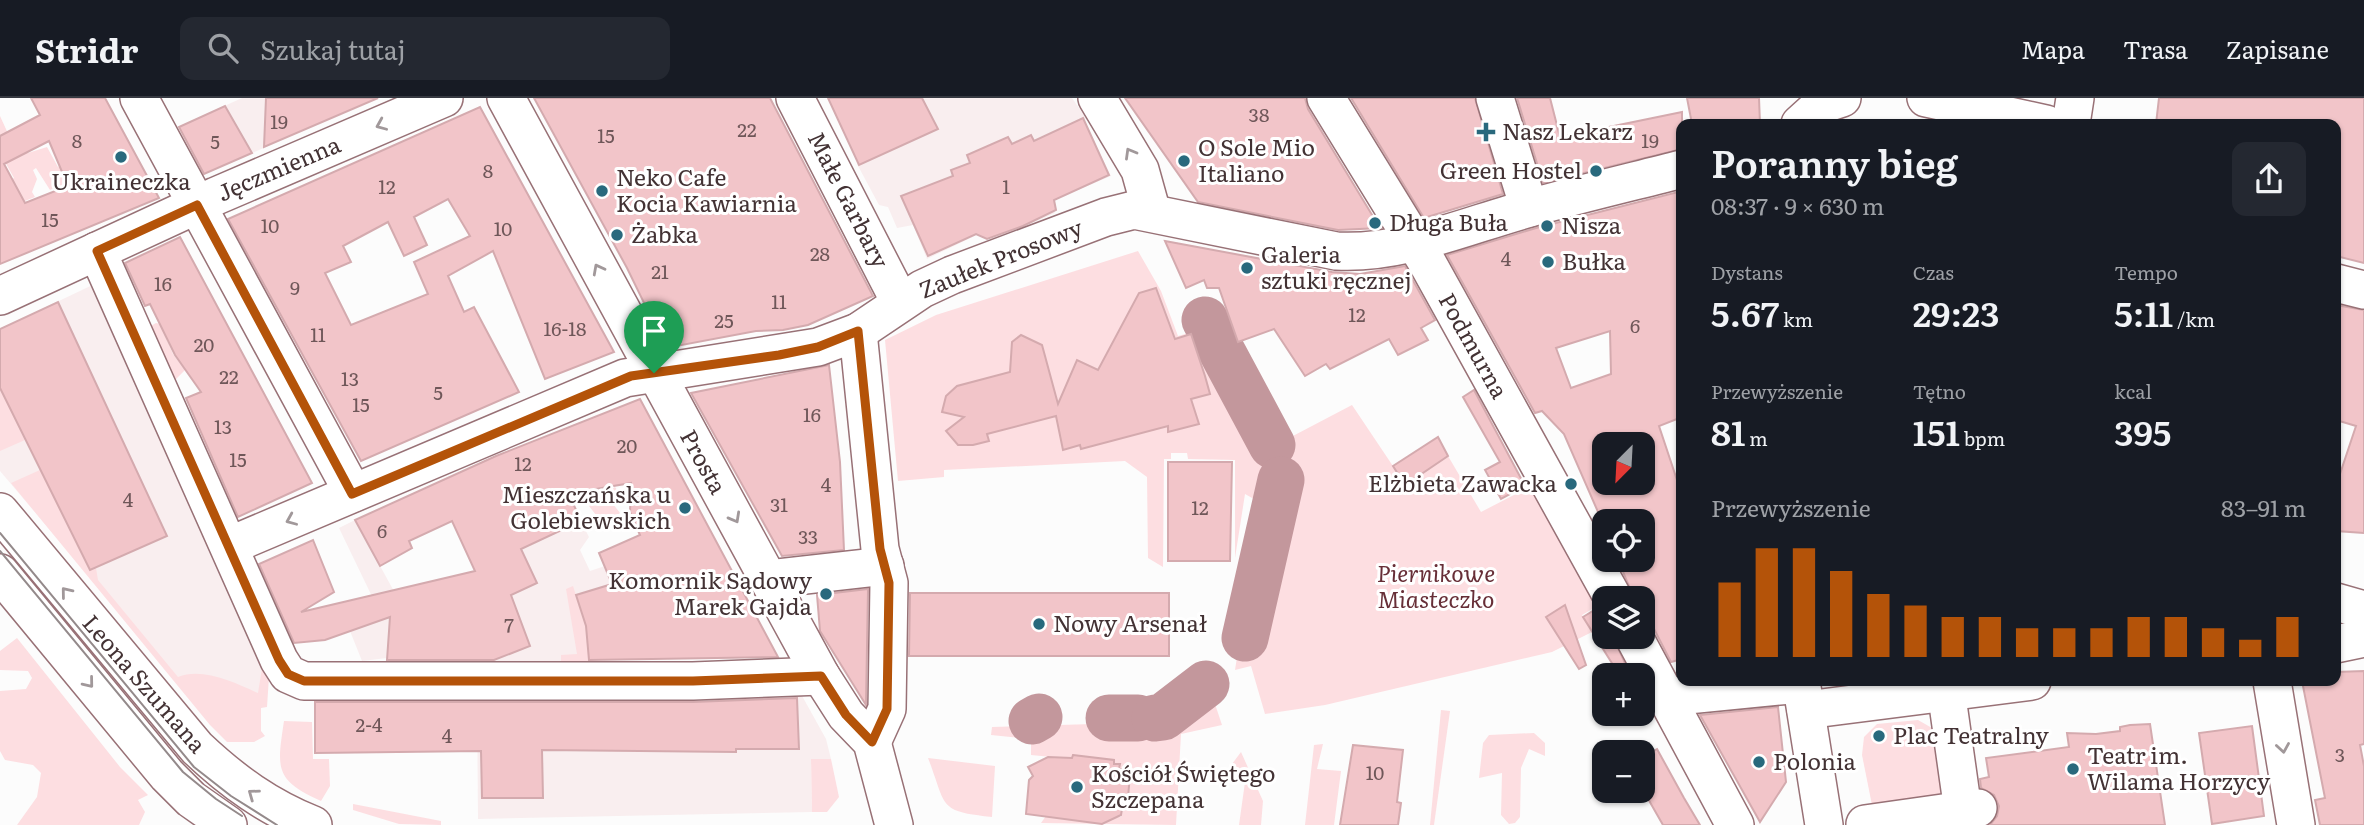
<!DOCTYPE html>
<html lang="pl">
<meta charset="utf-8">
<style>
:root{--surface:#171b24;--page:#242831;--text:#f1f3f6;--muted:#9ea1a6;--line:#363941;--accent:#b45309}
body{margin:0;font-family:Literata,serif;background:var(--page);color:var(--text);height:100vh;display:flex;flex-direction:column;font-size:26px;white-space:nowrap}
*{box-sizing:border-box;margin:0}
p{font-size:23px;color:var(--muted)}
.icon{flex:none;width:38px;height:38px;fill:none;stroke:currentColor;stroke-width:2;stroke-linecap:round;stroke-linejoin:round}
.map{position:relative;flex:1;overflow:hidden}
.side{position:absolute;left:1676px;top:21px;width:665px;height:567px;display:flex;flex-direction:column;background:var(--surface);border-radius:14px;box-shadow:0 2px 5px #0004}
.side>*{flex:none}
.needle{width:46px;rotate:204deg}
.fabs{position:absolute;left:1592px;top:334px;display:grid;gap:14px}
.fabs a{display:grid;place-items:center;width:63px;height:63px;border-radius:14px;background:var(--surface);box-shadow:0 2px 5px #0004;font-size:35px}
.pin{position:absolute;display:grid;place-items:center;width:60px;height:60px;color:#fff;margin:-72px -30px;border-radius:50% 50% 50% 0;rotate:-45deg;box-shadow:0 0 7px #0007}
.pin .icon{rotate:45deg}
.round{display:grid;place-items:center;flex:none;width:74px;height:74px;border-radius:14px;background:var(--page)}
.headline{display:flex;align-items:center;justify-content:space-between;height:119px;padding:0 35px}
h1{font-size:38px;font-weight:600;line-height:52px}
.stats{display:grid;grid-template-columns:repeat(3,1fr);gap:10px;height:119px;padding:7px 35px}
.stats div{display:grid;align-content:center}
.stats b{font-size:35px;font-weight:600}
.stats small{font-size:19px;font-weight:400}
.stats p{font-size:19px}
.chart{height:196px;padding:14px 35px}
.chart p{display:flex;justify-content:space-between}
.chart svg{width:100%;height:126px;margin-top:7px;stroke:var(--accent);stroke-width:6}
header{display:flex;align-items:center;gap:42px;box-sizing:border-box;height:98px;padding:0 35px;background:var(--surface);border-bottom:2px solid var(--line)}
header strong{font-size:33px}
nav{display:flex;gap:38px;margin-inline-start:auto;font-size:24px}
.search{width:490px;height:63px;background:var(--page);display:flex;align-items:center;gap:18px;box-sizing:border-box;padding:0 24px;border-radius:14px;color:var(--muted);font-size:26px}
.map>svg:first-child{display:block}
.built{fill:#f9eeef}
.green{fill:#fddee1}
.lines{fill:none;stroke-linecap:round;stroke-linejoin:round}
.river{stroke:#c3979c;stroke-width:47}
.building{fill:#f2c5c9;stroke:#d4aaae;stroke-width:2;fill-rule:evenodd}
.minor-casing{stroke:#987176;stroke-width:40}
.minor{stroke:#fff;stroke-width:37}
.tram{stroke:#948a8b;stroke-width:2}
.oneway{stroke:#a1989a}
.route-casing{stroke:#fff;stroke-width:14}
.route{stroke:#b45309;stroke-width:9}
.poi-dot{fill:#29697d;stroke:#fff;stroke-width:2.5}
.labels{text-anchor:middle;stroke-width:6;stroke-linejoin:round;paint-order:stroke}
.number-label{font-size:19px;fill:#6f5759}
.poi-label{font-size:23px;fill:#433234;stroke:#fff;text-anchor:start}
.street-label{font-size:23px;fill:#433234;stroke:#fff}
.park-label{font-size:23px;font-style:italic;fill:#672e37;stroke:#fff}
</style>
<header>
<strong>Stridr</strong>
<div class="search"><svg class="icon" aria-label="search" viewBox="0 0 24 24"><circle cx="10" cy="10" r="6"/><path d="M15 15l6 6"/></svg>Szukaj tutaj</div>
<nav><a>Mapa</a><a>Trasa</a><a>Zapisane</a></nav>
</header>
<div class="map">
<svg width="2364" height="727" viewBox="0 0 2364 727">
<rect width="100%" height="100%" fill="#fcfcfc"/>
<g class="built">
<polygon points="242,0 376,0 203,77 178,29"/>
<polygon points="881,0 1072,0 1086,20 1084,23 1111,78 1049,104 1055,115 992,143 987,132 927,161 913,127 897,130 888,109 879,107 857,66"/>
<polygon points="103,182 266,563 259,596 227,641 0,373 0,231"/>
<polygon points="453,379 581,423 589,439 580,452 590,473 605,468 613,486 576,497 586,528 590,566 417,571 405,563 387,560 362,563 350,533 379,513 339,430 355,422 396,497 480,484"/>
<polygon points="801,596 826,641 831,661 811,661 812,714 478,721 477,600"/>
</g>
<g class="green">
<polygon points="0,18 16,53 24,48 28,55 47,49 58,69 90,53 99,72 50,92 36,70 33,72 37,81 32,94 35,99 7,110 0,88 14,80 0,55"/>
<polygon points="1138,153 1161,193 1178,238 1203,231 1268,351 1352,307 1405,386 1448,358 1481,414 1535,386 1601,506 1582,517 1592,534 1552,554 1325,607 1265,616 1251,568 1235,572 1261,405 1245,396 1235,460 1235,362 1188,361 1187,355 1171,355 1171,361 1164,361 1163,469 1148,460 1147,379 1125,363 944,372 944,379 898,383 885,242 936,217"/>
<polygon points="156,225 160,226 173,256 185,272 176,281 169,281 142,233"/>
<polygon points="0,290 25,342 0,353"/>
<path d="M 40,372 L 90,472 L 96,470 L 98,482 L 178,579 C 203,569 235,585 258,595 L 265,552 L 270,564 L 267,609 L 261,610 L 261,633 L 265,638 L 254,644 L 227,644 L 210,627 L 11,385 Z"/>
<polygon points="615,389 622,399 613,406 620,415 603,426 589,408"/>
<polygon points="573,488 586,528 590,566 561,568 561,557 577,556 566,491"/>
<polygon points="17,540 120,669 148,697 138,702 145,714 139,727 17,727 37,699 41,675 33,667 5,662 0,653 0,593 26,591 32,580 28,573 0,572 0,553"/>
<polygon points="1209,588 1222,627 1181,636 1176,727 1041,725 1048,715 1064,721 1121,719 1124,699 1128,699 1130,677 1127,672 1119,674 1120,667 1114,666 1113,662 1076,657 1072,661 1031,657 1031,641 991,637 992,629 1162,624"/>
<polygon points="1441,612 1450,613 1434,727 1430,727"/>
<polygon points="1918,622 1932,630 1946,695 1872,707 1862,657 1864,639 1877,626"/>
<path d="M 284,623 L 312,624 L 313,661 L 329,661 L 330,688 L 321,703 C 274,682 277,670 284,623 Z"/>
<polygon points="1534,635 1545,645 1545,658 1529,651 1521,670 1520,719 1515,725 1509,726 1501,717 1502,675 1479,680 1483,645 1489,637"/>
<polygon points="1323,646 1317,671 1341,673 1334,727 1305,727 1314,647"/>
<polygon points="1241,654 1263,703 1261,727 1239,727 1246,677 1226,674"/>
<path d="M 928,660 L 995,668 L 992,719 C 937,713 947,709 928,660 Z"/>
<polygon points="811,661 831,661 839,699 827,714 812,714"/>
<polygon points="353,706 441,723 441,727 399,726 353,712"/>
</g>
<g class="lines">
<g class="river">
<polyline points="1205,222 1272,347"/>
<polyline points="1245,540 1281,382"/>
<polyline points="1109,620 1138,620"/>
<polyline points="1155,620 1163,619 1206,586"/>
<polyline points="1032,623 1039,619"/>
</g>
</g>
<g class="building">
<path d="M 31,0 L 105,0 L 159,100 L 0,166 L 0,38 L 40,17 ZM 49,43 L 68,88 L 25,105 L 4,66 Z"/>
<polygon points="266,0 378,0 264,49"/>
<polygon points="534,0 770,0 873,198 808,227 783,232 756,233 666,250 627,170"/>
<polygon points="828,0 922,0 938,31 859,67"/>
<polygon points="1125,0 1305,0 1308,11 1380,130 1338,132 1198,104"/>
<polygon points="1351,0 1475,0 1503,96 1424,120"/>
<polygon points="1517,0 1550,0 1560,39 1682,14 1682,51 1543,85"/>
<polygon points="1687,0 1759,0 1760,26 1692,26"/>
<polygon points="2159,0 2364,0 2364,165 2336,158 2336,26 2156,26"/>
<polygon points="225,8 252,55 204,76 179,29"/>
<path d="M 480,9 L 614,254 L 545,281 L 493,153 L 448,178 L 464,214 L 474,209 L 519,294 L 361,363 L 228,121 ZM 448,101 L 470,138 L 414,164 L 428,196 L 351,227 L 325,175 L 351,164 L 343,148 L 388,124 L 404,158 L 427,147 L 414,119 Z"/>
<polygon points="1083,20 1109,77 1054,102 1056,112 1023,128 987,141 976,136 928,158 901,98 953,78 951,72 970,65 967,57 1008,39 1012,46 1031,37 1034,43"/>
<path d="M 1682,93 L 1682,319 L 1659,328 L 1678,385 L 1682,385 L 1682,561 L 1671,564 L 1653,529 L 1643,521 L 1643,500 L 1634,500 L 1618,462 L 1643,462 L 1643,424 L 1605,424 L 1605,430 L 1564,336 L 1542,313 L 1535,315 L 1447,157 L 1536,130 ZM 1610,233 L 1611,276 L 1571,290 L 1556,250 ZM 1605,346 L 1643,346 L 1643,385 L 1605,385 Z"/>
<polygon points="180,139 312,385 238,419 186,300 201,294 175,257 150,206 145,208 125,165"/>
<polygon points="1165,143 1332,174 1360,176 1405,168 1435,222 1421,230 1428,242 1398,257 1389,241 1330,271 1326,266 1305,278 1274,231 1238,244 1219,190 1207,190 1204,182 1186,190"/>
<polygon points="1156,190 1175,241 1191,236 1205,278 1210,296 1191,301 1199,326 1168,334 1168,328 1081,351 1080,347 1063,352 1056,318 987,336 989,343 973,347 958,347 946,333 964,319 942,314 946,298 957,288 1010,274 1012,244 1021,237 1042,247 1058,306 1077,262 1098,272 1139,195"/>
<polygon points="58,204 167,438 90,472 0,290 0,231"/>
<polygon points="2336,207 2364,212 2364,435 2336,433 2336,388 2356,328 2336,322"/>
<polygon points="829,267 840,364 844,452 782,458 691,295"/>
<polygon points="1474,292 1525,388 1501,401 1485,372 1500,364 1463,299"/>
<polygon points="640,301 778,559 589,562 586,528 576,497 612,486 599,455 640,437 630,414 631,385 596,391 572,403 581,423 521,451 537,485 511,497 530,548 494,562 387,562 390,519 325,542 294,545 259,466 313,442 334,494 301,514 475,473 452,423 409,443 412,450 380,468 355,422 496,358"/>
<polygon points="1438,339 1448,358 1405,387 1393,368"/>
<polygon points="1168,364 1232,364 1230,463 1168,463"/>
<polygon points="868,491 866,606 866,607 820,533 817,497"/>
<polygon points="910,495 1169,495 1169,558 909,558"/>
<polygon points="1565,507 1586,567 1579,571 1546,519"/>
<polygon points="1596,511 1605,519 1605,539 1613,539 1631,578 1620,578 1583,519"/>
<polygon points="2364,573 2364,646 2360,647 2364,668 2364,727 2320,727 2315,702 2325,700 2302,583 2336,583 2336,574"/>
<polygon points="797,600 799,651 736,651 736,654 542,652 543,700 482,700 481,653 315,655 315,604 693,604"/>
<polygon points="1778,609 1786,684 1760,724 1700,617"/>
<polygon points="2150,626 2165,727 1990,727 1997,718 1999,708 1994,697 1981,690 1980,681 1989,679 1986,660 2069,649 2067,635 2096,636 2120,633 2120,629 2130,627"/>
<polygon points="2252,628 2264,718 2212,726 2199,635"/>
<polygon points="1353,647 1403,652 1397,704 1401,705 1398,727 1340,727"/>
<polygon points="1657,651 1684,700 1700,727 1663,727 1643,692 1643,659"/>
<polygon points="1073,657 1114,662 1114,666 1120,666 1119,671 1127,672 1127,676 1130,677 1128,699 1124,699 1121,717 1102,726 1026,716 1029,682 1033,678 1028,669 1048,659 1072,660"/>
</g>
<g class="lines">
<g class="minor-casing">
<g id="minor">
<polyline points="139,0 353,395"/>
<polyline points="506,0 821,578 846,617 872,644 894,727"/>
<polyline points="795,0 900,204"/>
<polyline points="1097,0 1140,72 1152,115"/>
<polyline points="1326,0 1428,166 1613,500"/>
<polyline points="1495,0 1529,110"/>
<polyline points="1926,0 2046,26"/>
<polyline points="1800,26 1821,7 1842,0"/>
<polyline points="2071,26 2075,0"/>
<polyline points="97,153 279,562 288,576 304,583 693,583 821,578"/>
<polyline points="2336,185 2364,192"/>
<polyline points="0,198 216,98 444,0"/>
<polyline points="858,234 880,451 889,485 887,611 872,644"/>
<path d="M 0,414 L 197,650 C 233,684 268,709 313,727"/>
<path d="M 229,448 L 625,280 L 818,249 L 858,234 L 922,191 L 952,177 L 1106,119 L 1134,112 L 1336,153 C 1401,157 1468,127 1530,110 C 1580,96 1631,84 1682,71"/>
<polyline points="0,475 167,677 191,701 228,727"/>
<polyline points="769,481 885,468"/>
<polyline points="2336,504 2364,512"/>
<polyline points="1634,539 1735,727"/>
<polyline points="2336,546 2364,540"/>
<polyline points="1801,583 1824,727"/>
<polyline points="2272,583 2296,727"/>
<polyline points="1946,592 1965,727"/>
<polyline points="1667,599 1801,586"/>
<polyline points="1806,612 2032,583"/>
<polyline points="1865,726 1978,710"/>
</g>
</g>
<use href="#minor" class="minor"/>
<g class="tram">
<polyline points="0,435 194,669 231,698 277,727"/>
<polyline points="0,453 183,674 216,701 242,718"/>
</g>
</g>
<defs><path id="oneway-chevron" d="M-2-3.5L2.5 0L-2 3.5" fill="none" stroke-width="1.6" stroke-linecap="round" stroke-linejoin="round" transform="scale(1.75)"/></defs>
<g class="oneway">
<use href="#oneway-chevron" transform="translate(381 27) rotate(157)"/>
<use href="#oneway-chevron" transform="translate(1130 55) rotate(-120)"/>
<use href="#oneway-chevron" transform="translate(598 171) rotate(-118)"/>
<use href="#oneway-chevron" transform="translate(735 420) rotate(61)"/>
<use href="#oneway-chevron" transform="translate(291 422) rotate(157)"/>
<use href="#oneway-chevron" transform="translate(66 494) rotate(-129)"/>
<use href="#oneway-chevron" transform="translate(89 585) rotate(51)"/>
<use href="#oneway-chevron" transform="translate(2283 650) rotate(81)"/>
<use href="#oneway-chevron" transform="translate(253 696) rotate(-144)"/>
</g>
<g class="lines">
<g class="route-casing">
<polygon id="route" points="197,107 352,396 631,278 779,257 818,249 858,233 880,451 889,485 887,611 872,644 846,617 821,578 693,583 304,583 288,576 279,562 97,153"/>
</g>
<use href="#route" class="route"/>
</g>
<g class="poi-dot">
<path d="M1482.5 23.5h7v7h7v7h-7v7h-7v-7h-7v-7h7z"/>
<circle cx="121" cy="59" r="7"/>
<circle cx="1184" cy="63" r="7"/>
<circle cx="1596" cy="73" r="7"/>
<circle cx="602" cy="93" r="7"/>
<circle cx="1375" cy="125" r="7"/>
<circle cx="1547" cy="128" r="7"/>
<circle cx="617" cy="137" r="7"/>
<circle cx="1548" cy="164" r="7"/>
<circle cx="1247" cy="170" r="7"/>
<circle cx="1571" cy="386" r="7"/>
<circle cx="685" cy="410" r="7"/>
<circle cx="826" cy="496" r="7"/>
<circle cx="1039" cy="526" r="7"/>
<circle cx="1879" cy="638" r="7"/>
<circle cx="1759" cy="664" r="7"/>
<circle cx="2073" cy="671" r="7"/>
<circle cx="1077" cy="689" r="7"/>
</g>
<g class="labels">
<g class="number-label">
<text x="1259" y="24">38</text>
<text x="279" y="31">19</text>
<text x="747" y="39">22</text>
<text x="606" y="45">15</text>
<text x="77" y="50">8</text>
<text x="1650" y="50">19</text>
<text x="215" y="51">5</text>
<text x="488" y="80">8</text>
<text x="387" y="96">12</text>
<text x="1006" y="96">1</text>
<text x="50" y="129">15</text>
<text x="270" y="135">10</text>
<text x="503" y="138">10</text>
<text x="820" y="163">28</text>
<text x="1506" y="168">4</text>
<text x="660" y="181">21</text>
<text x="163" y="193">16</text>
<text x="295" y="197">9</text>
<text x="779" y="211">11</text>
<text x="1357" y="224">12</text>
<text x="724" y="230">25</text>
<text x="1635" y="235">6</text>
<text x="565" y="238">16-18</text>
<text x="318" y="244">11</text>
<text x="204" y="254">20</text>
<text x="229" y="286">22</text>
<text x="350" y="288">13</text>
<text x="438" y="302">5</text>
<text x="361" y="314">15</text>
<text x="812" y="324">16</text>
<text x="223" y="336">13</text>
<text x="627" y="355">20</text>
<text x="238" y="369">15</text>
<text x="523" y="373">12</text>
<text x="826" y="394">4</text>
<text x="128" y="409">4</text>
<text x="779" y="414">31</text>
<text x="1200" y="417">12</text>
<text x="382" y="440">6</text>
<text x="808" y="446">33</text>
<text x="509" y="534">7</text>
<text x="369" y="634">2-4</text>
<text x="447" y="645">4</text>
<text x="2340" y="664">3</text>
<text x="1375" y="682">10</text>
</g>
<g class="poi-label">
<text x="1502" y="42">Nasz Lekarz</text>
<text x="1198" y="58">O Sole Mio<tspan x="1198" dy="26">Italiano</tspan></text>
<text x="1582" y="81" text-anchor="end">Green Hostel</text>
<text x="616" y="88">Neko Cafe<tspan x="616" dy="26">Kocia Kawiarnia</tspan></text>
<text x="121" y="92" text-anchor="middle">Ukraineczka</text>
<text x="1389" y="133">Długa Buła</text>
<text x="1561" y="136">Nisza</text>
<text x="631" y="145">Żabka</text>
<text x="1261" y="165">Galeria<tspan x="1261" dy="26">sztuki ręcznej</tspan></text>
<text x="1562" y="172">Bułka</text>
<text x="1557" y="394" text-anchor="end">Elżbieta Zawacka</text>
<text x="671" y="405" text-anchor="end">Mieszczańska u<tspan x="671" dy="26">Golebiewskich</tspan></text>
<text x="812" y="491" text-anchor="end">Komornik Sądowy<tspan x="812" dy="26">Marek Gajda</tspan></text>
<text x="1053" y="534">Nowy Arsenał</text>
<text x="1893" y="646">Plac Teatralny</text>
<text x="2087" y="666">Teatr im.<tspan x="2087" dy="26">Wilama Horzycy</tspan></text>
<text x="1773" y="672">Polonia</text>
<text x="1091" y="684">Kościół Świętego<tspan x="1091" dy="26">Szczepana</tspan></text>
</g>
<g class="street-label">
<text transform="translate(279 71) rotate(-23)" y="8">Jęczmienna</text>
<text transform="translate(848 102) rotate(63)" y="8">Małe Garbary</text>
<text transform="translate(1001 161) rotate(-22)" y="8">Zaułek Prosowy</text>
<text transform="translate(1473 248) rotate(61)" y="8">Podmurna</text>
<text transform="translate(703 364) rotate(61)" y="8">Prosta</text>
<text transform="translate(144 586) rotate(49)" y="8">Leona Szumana</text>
</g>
<g class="park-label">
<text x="1436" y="484">Piernikowe<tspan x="1436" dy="26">Miasteczko</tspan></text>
</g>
</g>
</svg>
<div class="fabs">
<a><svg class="needle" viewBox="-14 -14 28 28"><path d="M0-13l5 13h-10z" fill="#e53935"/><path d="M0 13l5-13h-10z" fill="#9ea1a6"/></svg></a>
<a><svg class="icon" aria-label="locate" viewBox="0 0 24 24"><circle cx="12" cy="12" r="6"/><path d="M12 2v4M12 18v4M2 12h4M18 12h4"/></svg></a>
<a><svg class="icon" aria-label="layers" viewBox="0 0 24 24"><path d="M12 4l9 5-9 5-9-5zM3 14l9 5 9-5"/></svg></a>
<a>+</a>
<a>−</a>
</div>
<div class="pin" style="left:654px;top:275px;background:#1e9e55"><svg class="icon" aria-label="arrive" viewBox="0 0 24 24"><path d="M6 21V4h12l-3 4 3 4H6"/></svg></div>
<section class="side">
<div class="headline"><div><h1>Poranny bieg</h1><p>08:37 · 9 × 630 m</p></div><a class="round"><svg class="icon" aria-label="share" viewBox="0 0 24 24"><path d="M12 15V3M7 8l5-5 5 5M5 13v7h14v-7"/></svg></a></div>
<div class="stats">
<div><p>Dystans</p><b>5.67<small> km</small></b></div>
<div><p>Czas</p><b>29:23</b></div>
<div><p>Tempo</p><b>5:11<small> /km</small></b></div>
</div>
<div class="stats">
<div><p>Przewyższenie</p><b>81<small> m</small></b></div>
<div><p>Tętno</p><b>151<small> bpm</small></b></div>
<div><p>kcal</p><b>395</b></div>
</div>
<div class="chart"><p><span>Przewyższenie</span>83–91 m</p>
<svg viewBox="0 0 160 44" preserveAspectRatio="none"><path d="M5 44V18M15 44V6M25 44V6M35 44V14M45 44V22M55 44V26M65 44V30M75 44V30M85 44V34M95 44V34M105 44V34M115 44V30M125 44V30M135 44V34M145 44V38M155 44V30"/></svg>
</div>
</section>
</div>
